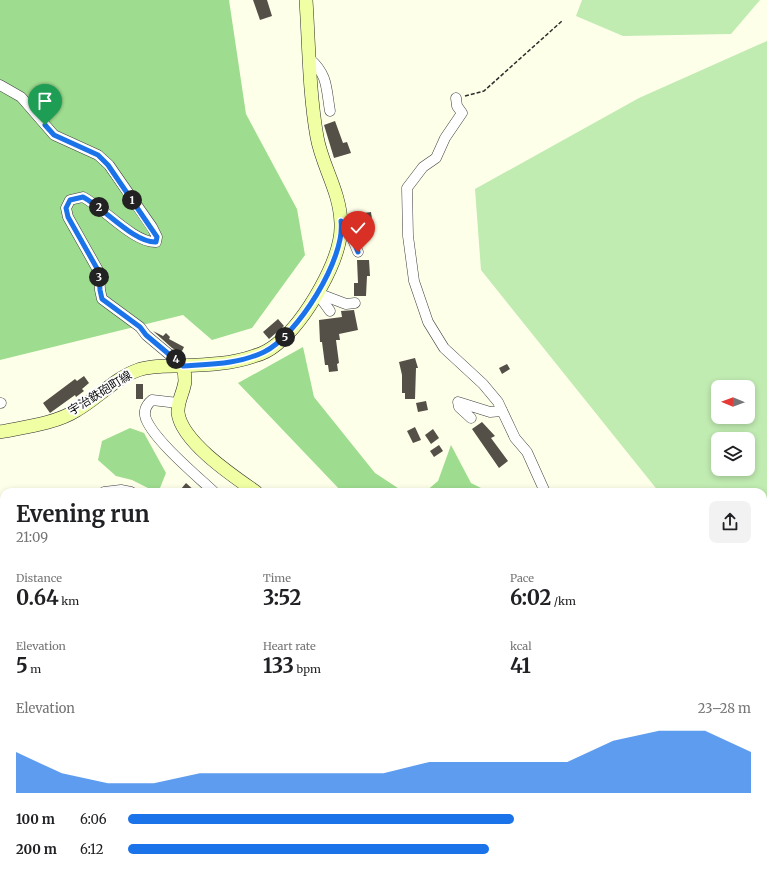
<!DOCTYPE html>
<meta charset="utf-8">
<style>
:root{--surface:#fff;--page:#f2f2f2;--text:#202124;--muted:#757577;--accent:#1a73e8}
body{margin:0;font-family:Merriweather,"Noto Sans JP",serif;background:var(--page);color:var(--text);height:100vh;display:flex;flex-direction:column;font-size:15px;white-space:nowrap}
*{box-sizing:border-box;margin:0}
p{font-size:13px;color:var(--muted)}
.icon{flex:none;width:22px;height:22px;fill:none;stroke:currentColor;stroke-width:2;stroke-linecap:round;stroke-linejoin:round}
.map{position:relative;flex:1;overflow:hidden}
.side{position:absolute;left:0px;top:488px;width:767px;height:384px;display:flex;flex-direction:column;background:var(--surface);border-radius:12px 12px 0 0;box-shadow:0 2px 6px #0003}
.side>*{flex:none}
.needle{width:26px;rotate:271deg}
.controls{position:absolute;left:711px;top:380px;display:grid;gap:8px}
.controls a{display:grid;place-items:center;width:44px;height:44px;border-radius:8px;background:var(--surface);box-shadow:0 2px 6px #0003;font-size:20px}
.pin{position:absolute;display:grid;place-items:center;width:34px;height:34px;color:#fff;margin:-41px -17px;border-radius:50% 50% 50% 0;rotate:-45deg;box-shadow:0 0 4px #0007}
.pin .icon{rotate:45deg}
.km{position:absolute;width:20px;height:20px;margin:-10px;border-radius:50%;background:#222;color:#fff;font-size:11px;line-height:20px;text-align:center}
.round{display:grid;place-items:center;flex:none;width:42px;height:42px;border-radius:8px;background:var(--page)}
.overview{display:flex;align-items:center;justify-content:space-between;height:68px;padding:0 16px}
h1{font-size:22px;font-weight:700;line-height:30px}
.stats{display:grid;grid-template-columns:repeat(3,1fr);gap:6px;height:68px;padding:4px 16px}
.stats div{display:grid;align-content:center}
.stats b{font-size:20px;font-weight:700}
.stats small{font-size:11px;font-weight:400}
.stats p{font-size:11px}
.chart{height:112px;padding:8px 16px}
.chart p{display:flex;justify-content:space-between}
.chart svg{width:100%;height:72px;margin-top:4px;fill:var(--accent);opacity:.7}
ul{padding:0 16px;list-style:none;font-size:13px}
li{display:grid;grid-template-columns:64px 48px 1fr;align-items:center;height:30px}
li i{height:10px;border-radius:5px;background:var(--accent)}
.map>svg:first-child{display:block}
.green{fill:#c0ebb1;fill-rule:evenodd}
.forest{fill:#9edd8f}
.building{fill:#544f47}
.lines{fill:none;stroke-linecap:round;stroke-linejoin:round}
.street-casing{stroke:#3e3e3e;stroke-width:11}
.secondary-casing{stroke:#2d2d2d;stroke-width:14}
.path{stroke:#2d2d2d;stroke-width:1.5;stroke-dasharray:4 2;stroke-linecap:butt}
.street{stroke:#fff;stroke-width:10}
.secondary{stroke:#f1ffa4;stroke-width:13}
.route-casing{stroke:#fff;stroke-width:8}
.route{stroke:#1a73e8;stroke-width:5}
.labels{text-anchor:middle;stroke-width:4;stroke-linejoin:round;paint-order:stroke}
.street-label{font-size:12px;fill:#0b0b0b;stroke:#fff}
</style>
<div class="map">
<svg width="767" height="872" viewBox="0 0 767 872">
<rect width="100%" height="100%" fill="#feffe9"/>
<g class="green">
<polygon points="582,0 760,0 731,34 623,36 576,16"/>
<path d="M 767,41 L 767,523 L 763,536 L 763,492 L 659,492 L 481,270 L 475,189 L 639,98 ZM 718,387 L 748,387 L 748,417 L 718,417 ZM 718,439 L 748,439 L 748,469 L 718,469 Z"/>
</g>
<g class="forest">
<polygon points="0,0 229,0 246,114 297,209 305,255 252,328 212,340 183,315 0,360"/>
<polygon points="303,347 314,397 375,473 404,492 342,492 238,383"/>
<polygon points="130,428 144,433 166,473 160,488 148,488 132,480 116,476 98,460 102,441"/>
<polygon points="451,445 471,483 489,492 425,492 438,481"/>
<polygon points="767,694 767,872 475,872 485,868 763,868 763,698"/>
<polygon points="24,868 97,868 97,872 22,872"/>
</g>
<g class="building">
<polygon points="253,0 267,0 272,16 260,20"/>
<polygon points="335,121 343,143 347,142 351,153 334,158 324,125"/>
<polygon points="371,212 373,227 367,228 364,213"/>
<polygon points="357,260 369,260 370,276 367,276 366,296 354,296 354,283 358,283"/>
<polygon points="354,310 358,330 339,334 340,340 336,340 339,363 337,364 338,371 329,372 328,365 325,365 322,342 320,342 319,320 342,317 341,311"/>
<polygon points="278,319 284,326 269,339 263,332"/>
<polygon points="153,331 163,336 166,333 170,337 169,339 184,347 181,353 172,348"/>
<polygon points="415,358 418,368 416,368 415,399 405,399 405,393 402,393 402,375 399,362"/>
<polygon points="507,364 510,369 502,374 499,368"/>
<polygon points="84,376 89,383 82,389 84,391 76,397 75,395 50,413 43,403 75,379 77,381"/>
<rect x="136" y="384" width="7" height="15"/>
<polygon points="426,401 428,410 418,412 416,403"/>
<polygon points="482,422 495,436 491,438 508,461 499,468 472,429"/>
<polygon points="415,427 421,440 413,443 407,431"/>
<polygon points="433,429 439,438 431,444 425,435"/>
<polygon points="439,445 443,451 434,457 430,451"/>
<polygon points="186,483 196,492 184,492 181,489"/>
</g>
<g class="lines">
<g class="street-casing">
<g id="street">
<path d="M 310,59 C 328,75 326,88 330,111"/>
<path d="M 0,85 L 21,97 L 54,135 L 98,155 L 109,165 L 152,227 L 157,237 L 156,242 C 134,243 104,208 83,197 L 70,200 L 66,208 L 68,217 L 99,272 L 100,290 L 102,299 L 140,327 L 146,335 L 183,366"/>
<polyline points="456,98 457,106 462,113 445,138 436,158 423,167 407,188 408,236 414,281 428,322 444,348 483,384 498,402 515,438 527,452 545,492"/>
<polyline points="341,221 348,228 358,252"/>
<polyline points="317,293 346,304 355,303"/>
<polyline points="317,293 330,311"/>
<polyline points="0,403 1,403"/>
<path d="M 178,403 L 152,400 C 146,405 143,411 146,419 C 155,441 196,475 214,492"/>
<polyline points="471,418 459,407 458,402 490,412 502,411"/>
<polyline points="104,492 121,490 131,492"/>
<polyline points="0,539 4,538"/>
<polyline points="0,596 4,600"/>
<polyline points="108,868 108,872"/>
<polyline points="311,872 317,868"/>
</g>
</g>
<g class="secondary-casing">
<g id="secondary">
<path d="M 183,366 C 184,370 185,376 185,381 C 184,392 177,401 178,413 C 182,442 233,476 256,492"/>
<path d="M 0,432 C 24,427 55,424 77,410 C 98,398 115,378 138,370 C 149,366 163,366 174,366 C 200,365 229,365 254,356 C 262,354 271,349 277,344 C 305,321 343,259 341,223 C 340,191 322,166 317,137 C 309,92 309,45 306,0"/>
<polyline points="763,650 767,643"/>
</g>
</g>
<polyline class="path" points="465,96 484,91 562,21"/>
<use href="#street" class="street"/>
<use href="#secondary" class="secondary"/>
</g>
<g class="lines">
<g class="route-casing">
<path id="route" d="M 45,125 L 54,135 L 98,155 L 108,165 L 157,237 L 156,242 C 134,243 104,208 83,197 L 70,200 L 66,208 L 68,217 L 99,272 L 100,290 L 102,299 L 140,327 L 146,335 L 183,366 C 211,364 239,364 264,352 C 297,336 346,258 341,221 L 348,228 L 358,252"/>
</g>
<use href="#route" class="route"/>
</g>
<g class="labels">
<g class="street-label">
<text transform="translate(100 393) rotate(-32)" y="4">宇治鉄砲町線</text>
</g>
</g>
</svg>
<div class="controls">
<a><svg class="needle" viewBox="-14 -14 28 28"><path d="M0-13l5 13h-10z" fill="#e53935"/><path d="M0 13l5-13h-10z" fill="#757577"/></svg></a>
<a><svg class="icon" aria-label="layers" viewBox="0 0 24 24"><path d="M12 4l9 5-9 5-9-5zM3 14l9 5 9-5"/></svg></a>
</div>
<div class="pin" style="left:45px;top:125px;background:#1e9e55"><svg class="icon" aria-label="arrive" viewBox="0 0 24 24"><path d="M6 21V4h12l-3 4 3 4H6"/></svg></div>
<div class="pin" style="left:358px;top:252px;background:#d93025"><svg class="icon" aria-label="check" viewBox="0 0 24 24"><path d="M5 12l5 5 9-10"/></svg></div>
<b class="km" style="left:132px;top:200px">1</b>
<b class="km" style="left:99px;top:207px">2</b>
<b class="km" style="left:99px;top:277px">3</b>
<b class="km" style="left:176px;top:359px">4</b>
<b class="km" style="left:285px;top:337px">5</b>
<section class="side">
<div class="overview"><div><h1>Evening run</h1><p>21:09</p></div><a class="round"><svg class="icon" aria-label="share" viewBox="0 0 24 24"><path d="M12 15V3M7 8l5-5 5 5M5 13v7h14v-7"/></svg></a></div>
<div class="stats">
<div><p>Distance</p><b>0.64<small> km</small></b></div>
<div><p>Time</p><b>3:52</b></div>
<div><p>Pace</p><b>6:02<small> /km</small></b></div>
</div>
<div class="stats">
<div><p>Elevation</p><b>5<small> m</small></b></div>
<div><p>Heart rate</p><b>133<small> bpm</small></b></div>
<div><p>kcal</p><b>41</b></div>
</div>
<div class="chart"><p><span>Elevation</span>23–28 m</p>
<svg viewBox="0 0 160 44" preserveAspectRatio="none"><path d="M0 44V19L10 32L20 38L30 38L40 32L50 32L60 32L70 32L80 32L90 25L100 25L110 25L120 25L130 12L140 6L150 6L160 19V44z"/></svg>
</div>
<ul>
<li><b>100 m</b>6:06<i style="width:62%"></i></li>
<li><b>200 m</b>6:12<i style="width:58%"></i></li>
</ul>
</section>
</div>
